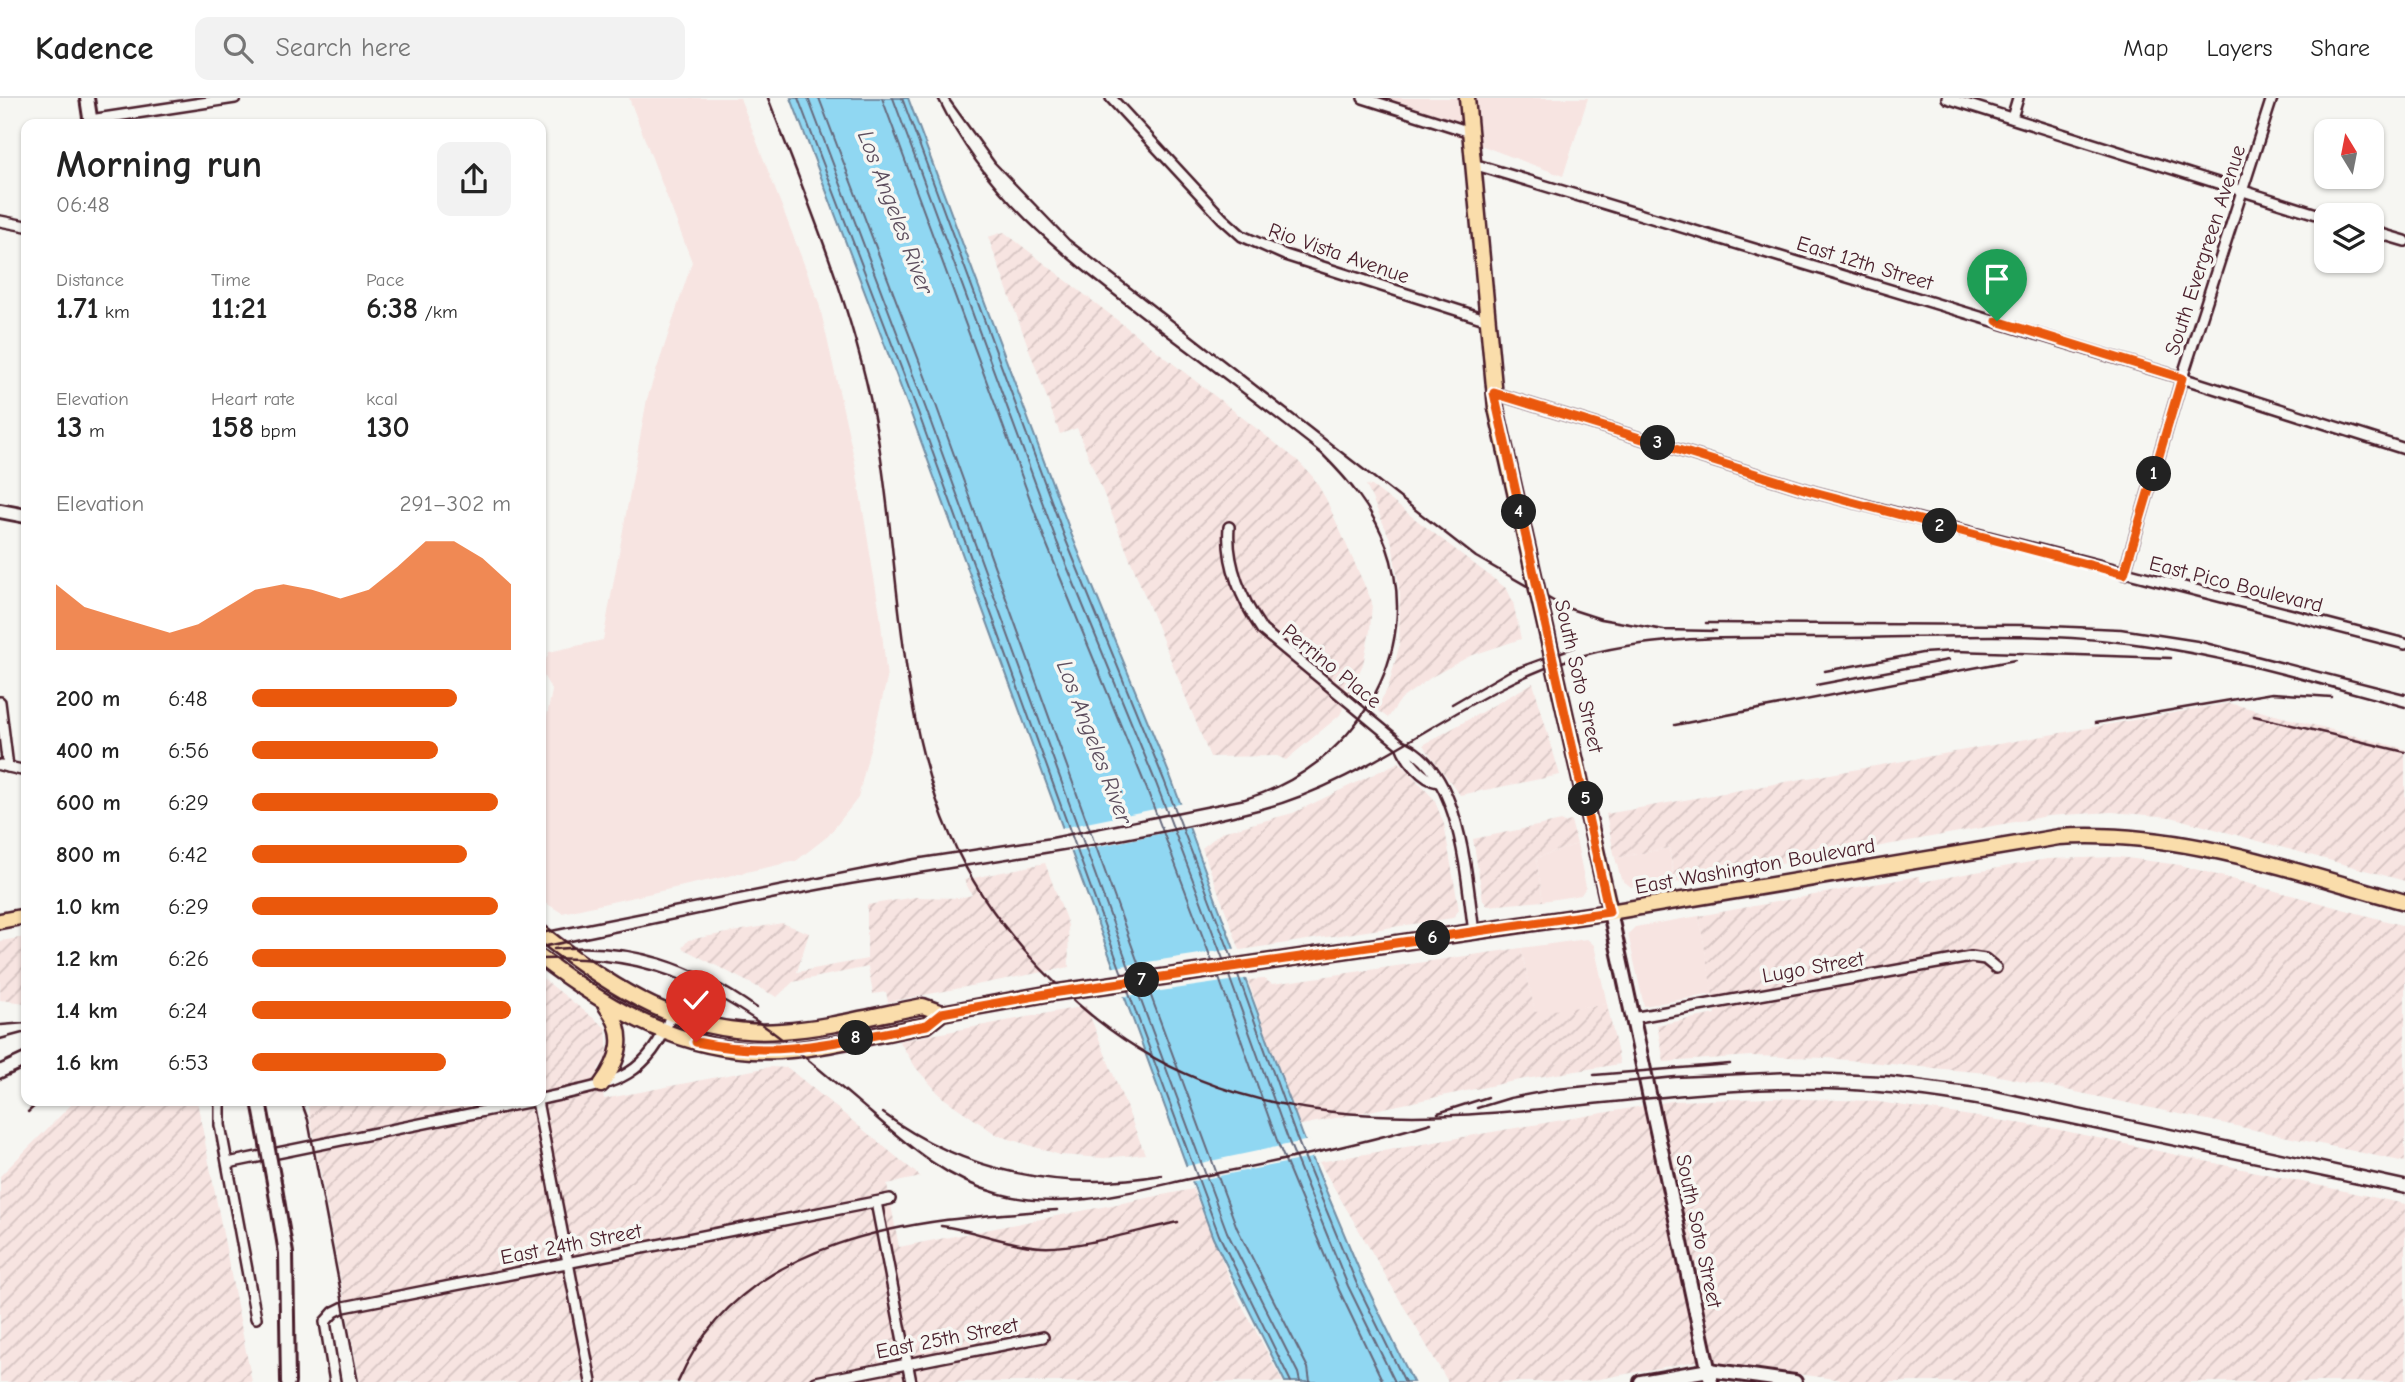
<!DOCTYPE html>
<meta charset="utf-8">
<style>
:root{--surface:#fff;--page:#f2f2f2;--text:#222;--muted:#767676;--line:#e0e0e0;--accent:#ea580c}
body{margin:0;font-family:"Comic Neue",sans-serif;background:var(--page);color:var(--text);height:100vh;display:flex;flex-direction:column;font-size:26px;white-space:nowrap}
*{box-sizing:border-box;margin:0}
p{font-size:23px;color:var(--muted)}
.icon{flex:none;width:38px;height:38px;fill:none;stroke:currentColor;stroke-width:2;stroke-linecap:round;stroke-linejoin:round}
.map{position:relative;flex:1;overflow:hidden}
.sheet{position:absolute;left:21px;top:21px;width:525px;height:987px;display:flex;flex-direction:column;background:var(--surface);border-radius:14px;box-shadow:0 2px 5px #0004}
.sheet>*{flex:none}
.needle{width:46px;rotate:350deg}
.buttons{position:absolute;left:2314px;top:21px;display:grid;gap:14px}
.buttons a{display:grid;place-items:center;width:70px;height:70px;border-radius:14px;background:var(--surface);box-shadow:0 2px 5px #0004;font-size:35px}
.pin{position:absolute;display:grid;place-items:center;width:60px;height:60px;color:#fff;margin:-72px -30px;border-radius:50% 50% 50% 0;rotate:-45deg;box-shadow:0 0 7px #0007}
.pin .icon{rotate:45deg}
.km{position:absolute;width:35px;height:35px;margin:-18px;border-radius:50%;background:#222;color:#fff;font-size:19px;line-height:35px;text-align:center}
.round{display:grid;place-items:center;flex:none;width:74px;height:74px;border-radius:14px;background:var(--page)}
.headline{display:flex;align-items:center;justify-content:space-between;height:119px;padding:0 35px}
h1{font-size:38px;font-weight:700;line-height:52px}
.stats{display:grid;grid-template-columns:repeat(3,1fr);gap:10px;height:119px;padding:7px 35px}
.stats div{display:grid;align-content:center}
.stats b{font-size:30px;font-weight:700}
.stats small{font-size:19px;font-weight:400}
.stats p{font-size:19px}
.chart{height:196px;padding:14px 35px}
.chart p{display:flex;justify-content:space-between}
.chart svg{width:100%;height:126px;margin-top:7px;fill:var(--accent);opacity:.7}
ul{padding:0 35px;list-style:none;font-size:23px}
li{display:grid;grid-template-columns:112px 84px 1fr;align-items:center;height:52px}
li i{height:18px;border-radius:9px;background:var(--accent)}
header{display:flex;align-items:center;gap:42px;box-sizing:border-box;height:98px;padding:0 35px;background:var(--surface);border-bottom:2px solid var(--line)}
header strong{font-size:33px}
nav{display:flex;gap:38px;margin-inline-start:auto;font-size:24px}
.search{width:490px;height:63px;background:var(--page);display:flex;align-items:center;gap:18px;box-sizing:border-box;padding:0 24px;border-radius:14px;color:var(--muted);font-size:26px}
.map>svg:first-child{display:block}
.built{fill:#f7e4e1}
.industrial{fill:url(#industrial-furrows)}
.water{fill:#90d7f2;stroke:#748da2;stroke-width:2}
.pier{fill:#f6f6f2}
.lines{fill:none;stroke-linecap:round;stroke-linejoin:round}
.shore{stroke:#66697b;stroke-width:2}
.street-casing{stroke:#4a1f2b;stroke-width:14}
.secondary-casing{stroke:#4a1f2b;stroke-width:18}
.primary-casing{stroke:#4a1f2b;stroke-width:19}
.street{stroke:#f6f6f2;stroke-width:9}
.secondary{stroke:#f6f6f2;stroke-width:12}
.primary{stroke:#faddab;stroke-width:14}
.rail{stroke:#4a1f2b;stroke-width:2.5}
.secondary-bridge-casing{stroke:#4a1f2b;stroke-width:18;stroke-linecap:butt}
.secondary-bridge{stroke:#f6f6f2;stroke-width:12}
.route-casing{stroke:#fff;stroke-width:14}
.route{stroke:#ea580c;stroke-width:9}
.labels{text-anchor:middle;stroke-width:7;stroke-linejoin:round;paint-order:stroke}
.street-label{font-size:21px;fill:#4a1f2b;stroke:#f6f6f2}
.water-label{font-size:23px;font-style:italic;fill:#5c4d5d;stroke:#f6f6f2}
</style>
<header>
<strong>Kadence</strong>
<div class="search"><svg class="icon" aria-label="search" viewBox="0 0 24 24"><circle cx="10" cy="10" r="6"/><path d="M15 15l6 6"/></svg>Search here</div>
<nav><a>Map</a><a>Layers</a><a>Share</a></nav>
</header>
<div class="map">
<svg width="2405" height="1284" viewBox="0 0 2405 1284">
<defs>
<pattern id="industrial-furrows" width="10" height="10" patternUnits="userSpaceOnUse" patternTransform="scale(1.75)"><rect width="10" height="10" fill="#f7e4e1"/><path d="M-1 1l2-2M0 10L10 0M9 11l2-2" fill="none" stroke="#d5c3c1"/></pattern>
</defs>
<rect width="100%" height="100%" fill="#f6f6f2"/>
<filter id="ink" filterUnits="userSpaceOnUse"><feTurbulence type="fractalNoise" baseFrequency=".0143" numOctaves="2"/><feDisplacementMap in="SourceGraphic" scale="14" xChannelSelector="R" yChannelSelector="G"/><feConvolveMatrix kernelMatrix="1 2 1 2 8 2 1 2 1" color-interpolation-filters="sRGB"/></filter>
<g filter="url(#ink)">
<g class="built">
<polygon points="629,0 740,0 819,205 855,364 880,516 887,581 858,700 828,738 796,763 562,815 541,802 541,647 552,593 541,573 549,554 603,542 647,301 692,164"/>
<polygon points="1355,0 1588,0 1563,78"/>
<polygon points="1577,746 1586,789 1581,797 1543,803 1536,760"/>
<polygon points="1669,750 1674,781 1631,789 1621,781 1615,760"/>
<polygon points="1699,818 1713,896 1644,908 1628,836 1635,829"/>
<polygon points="1587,841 1594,847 1607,906 1535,915 1521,850"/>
</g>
<g class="industrial">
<polygon points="1004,134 1297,362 1313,379 1326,401 1372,504 1370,533 1363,566 1340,617 1286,662 1277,658 1210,659 1077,330 1060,336 988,139"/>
<polygon points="1366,387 1372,388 1507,491 1513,504 1521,541 1470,558 1433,578 1401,601 1388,620 1376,611 1388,590 1399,549 1400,496 1392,445"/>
<polygon points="1533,585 1560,677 1460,697 1423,647"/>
<polygon points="2229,605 2405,651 2405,783 2171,719 2112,714 2047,718 1675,785 1669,750 1615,760 1606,716"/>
<polygon points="1399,664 1434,701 1444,726 1459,812 1453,820 1240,852 1202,750 1222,734 1293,715"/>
<polygon points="1562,723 1563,725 1571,723 1577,746 1536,760 1543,803 1487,808 1483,802 1473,741"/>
<polygon points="2119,759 2180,767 2405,828 2405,1064 1986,975 1827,960 1751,958 1664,964 1657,927 1716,916 1699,818 1919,778 1921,784 2047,761"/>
<polygon points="1045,765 1068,827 1069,869 888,904 886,894 873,896 868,869 793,884 777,899 682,850 688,842 782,825 809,835 797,874 867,861 867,807 916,799 959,800 972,797 964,782"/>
<polygon points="26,839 26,905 0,902 0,843"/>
<polygon points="1521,850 1535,914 1607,906 1620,966 1519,982 1297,1028 1248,882 1264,881 1272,886"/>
<polygon points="541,879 606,930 608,957 598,971 604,1001 769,969 788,970 921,1079 887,1086 899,1149 1193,1091 1236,1196 1283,1284 360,1284 307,1003 541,1003"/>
<polygon points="1086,908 1145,1056 1104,1060 1060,1057 997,1037 942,999 916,970 899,943"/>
<polygon points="1773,1000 1872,1003 2051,1030 2405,1106 2405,1284 1859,1284 1696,1263 1583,1284 1448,1284 1319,1064 1672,1003"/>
<polygon points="75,1003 197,1003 252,1284 0,1284 0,1078"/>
</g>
<polygon class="water" points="791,0 908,0 1072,438 1171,680 1303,1038 1363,1181 1413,1284 1285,1284 1213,1140 911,316"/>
<g class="pier">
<polygon points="1184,705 1193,729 1066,755 1057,731"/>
<polygon points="1239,850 1251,880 1119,899 1108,870"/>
<polygon points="1309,1042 1316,1059 1188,1084 1182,1069"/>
</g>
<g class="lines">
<g class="shore">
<polyline points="798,0 918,314 1122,876"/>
<polyline points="808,0 926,311 1131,875"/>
<polyline points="819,0 936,307 1141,873"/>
<polyline points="882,0 1047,447 1146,689 1212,863"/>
<polyline points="893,0 1057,444 1156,685 1223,861"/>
<polyline points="902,0 1065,440 1164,682 1232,860"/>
<polyline points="1238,877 1297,1041 1356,1184 1405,1284"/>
<polyline points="1229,878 1289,1044 1348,1188 1395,1284"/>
<polyline points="1219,880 1279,1048 1339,1192 1383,1284"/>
<polyline points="1148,890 1237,1130 1308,1270 1310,1284"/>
<polyline points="1137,892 1227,1134 1298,1275 1300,1284"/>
<polyline points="1128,893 1219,1137 1291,1284"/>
</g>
<g class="street-casing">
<g id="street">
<polyline points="1111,0 1222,120 1242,138 1285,157 1488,222"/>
<polyline points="1363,0 1470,34"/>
<polyline points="1947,0 2326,119"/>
<polyline points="2012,20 2018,0"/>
<polyline points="90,22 235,0"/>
<polyline points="1473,66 2182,280 2405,351"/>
<polyline points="0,123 26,128"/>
<polyline points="2371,133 2405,143"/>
<polyline points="1494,295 1814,394 2405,546"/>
<path d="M 1229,429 C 1226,466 1241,501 1262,532 L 1401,647 C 1461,671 1466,778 1474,834"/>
<polyline points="2124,476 2182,280 2272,0"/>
<polyline points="0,604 8,669"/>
<path d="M 1401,647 C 1406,661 1423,682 1438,684"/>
<polyline points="0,667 26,673"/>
<polyline points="1632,920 1971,859 1985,861 1996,870"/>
<path d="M 541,1001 C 605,986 646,986 671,917"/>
<polyline points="220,1003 220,1027 256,1220"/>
<polyline points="537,1003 591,1284"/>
<polyline points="228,1065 533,1003"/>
<polyline points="876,1104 911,1284"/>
<polyline points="335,1284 325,1224 334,1214 344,1209 890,1101"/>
<polyline points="816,1284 1043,1239"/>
</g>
</g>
<g class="secondary-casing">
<g id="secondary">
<polyline points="87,0 91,26"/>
<polyline points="0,413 26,418"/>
<polyline points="1610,814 1711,1284"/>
<polyline points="274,1084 286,1155 288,1284"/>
<polyline points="1641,1284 1709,1272 1795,1284"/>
</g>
</g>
<g class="primary-casing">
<g id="primary">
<polyline points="1467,0 1496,310 1610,814"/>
<polyline points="0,823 26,818"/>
<path d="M 541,835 C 612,891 687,940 781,933 C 828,930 876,917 923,908 L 942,915"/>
<path d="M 541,860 C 611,913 688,958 779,953 C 828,950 878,936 927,927 L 942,915 L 1052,895 L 1610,814 L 2059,739 C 2178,731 2292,773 2405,804"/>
<path d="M 601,987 C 620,961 628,936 606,908"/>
</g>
</g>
<use href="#street" class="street"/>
<use href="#secondary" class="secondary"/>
<use href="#primary" class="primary"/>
<g class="rail">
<path d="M 768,0 C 810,109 857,220 877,335 C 900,466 897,618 951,739 C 979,804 1026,860 1078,906 C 1300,1102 1589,978 1850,992 C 1941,997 2029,1017 2117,1036 C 2213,1056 2309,1076 2405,1096"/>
<polyline points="948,0 995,65 1069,142 1476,459 1564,509 1601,521 1664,532 1716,533"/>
<polyline points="1706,525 2027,527 2121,531 2198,543 2405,596"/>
<polyline points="1825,573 1922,555 1955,553 2171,560"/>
<polyline points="1816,587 1948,562"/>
<polyline points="1452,606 1509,573 1575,549"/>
<polyline points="2254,618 2405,654"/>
<polyline points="2095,625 2272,595 2332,599"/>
<polyline points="1675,627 2015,562"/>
<path d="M 541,835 L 914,761 L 1051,740 L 1245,701 C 1352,670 1426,557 1386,447 C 1373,411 1349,383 1322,356 C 1265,311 1206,267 1148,223 C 1061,156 988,102 938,0"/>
<path d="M 541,849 C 648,828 755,802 863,784 C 996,762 1131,745 1262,711 C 1375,681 1462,595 1574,560 C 1652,536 1742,540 1823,540 C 1927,540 2039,532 2142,547 C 2231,559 2318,586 2405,609"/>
<path d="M 554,851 C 631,843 694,865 757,910"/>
<path d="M 541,861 C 688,853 766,925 871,1015 C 909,1049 949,1083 1000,1096 C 1066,1114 1133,1093 1198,1079 C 1277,1064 1354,1048 1431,1025"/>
<polyline points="1,927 26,925"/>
<polyline points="0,941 26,934"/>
<polyline points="0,966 26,954"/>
<polyline points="1594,977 1730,966"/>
<polyline points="0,981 26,969"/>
<polyline points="301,1003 308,1022 358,1284"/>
<polyline points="1477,1010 1510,1000 1557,991 1675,979 1787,974 1888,978 1992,992 2405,1082"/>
<polyline points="28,1014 40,1003"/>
<path d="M 883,1015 C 964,1075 1064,1094 1162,1077"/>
<polyline points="1438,1015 1488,999"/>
<path d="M 941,1128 C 975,1132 1006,1147 1041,1149 C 1079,1151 1139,1132 1178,1124"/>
<path d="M 678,1284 C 741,1136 916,1121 1057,1112"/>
</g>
<g class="secondary-bridge-casing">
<polyline id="secondary-bridge" points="259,1003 274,1084"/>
</g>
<use href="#secondary-bridge" class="secondary-bridge"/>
</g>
</g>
<g class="lines" filter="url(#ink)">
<g class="route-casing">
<path id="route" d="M 696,944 C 780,962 844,942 927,927 L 942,915 L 1052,895 L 1609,814 L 1494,295 L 1814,394 L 2124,476 L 2182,280 L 1997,223"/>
</g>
<use href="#route" class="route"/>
</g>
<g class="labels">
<g class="street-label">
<text transform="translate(2205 152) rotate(-72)" y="7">South Evergreen Avenue</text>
<text transform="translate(1339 155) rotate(19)" y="7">Rio Vista Avenue</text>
<text transform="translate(1865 165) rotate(17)" y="7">East 12th Street</text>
<text transform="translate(2236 486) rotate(14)" y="7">East Pico Boulevard</text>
<text transform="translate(1332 568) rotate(39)" y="7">Perrino Place</text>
<text transform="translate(1579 578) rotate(77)" y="7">South Soto Street</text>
<text transform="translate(1755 768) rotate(-10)" y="7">East Washington Boulevard</text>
<text transform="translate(1813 869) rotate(-10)" y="7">Lugo Street</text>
<text transform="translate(1699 1133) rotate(78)" y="7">South Soto Street</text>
<text transform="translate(571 1146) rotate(-11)" y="7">East 24th Street</text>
<text transform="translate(947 1240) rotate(-11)" y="7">East 25th Street</text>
</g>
<g class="water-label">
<text transform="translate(896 114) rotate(69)" y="8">Los Angeles River</text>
<text transform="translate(1095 644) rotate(69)" y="8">Los Angeles River</text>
</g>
</g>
</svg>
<div class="buttons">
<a><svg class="needle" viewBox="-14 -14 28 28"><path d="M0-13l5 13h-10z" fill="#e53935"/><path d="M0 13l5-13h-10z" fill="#767676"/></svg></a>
<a><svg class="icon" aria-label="layers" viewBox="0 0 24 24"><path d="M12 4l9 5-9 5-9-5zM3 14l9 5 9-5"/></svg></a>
</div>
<div class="pin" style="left:1997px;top:223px;background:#1e9e55"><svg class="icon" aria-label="arrive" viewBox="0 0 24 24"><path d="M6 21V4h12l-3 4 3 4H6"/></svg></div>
<div class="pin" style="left:696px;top:944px;background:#d93025"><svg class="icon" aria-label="check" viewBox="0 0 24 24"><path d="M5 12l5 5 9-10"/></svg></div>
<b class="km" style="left:2154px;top:376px">1</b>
<b class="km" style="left:1940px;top:428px">2</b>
<b class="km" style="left:1658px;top:345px">3</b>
<b class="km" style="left:1519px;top:414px">4</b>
<b class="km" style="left:1586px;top:701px">5</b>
<b class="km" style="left:1433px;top:840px">6</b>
<b class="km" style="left:1142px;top:882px">7</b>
<b class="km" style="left:856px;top:940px">8</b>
<section class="sheet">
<div class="headline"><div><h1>Morning run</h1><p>06:48</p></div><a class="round"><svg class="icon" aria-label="share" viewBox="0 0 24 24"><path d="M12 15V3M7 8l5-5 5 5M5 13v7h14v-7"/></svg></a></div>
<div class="stats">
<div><p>Distance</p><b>1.71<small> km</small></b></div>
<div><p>Time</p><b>11:21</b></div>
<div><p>Pace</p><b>6:38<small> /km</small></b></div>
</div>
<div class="stats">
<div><p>Elevation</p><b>13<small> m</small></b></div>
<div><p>Heart rate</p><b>158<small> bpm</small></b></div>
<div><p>kcal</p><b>130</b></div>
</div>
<div class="chart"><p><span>Elevation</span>291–302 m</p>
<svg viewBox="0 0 160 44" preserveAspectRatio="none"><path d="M0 44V21L10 29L20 32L30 35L40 38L50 35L60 29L70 23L80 21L90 23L100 26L110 23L120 15L130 6L140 6L150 12L160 21V44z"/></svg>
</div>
<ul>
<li><b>200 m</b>6:48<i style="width:79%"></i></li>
<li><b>400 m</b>6:56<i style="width:72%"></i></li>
<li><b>600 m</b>6:29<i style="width:95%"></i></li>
<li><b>800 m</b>6:42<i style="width:83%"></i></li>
<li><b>1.0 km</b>6:29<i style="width:95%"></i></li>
<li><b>1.2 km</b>6:26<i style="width:98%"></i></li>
<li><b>1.4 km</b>6:24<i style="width:100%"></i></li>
<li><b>1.6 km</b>6:53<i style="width:75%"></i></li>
</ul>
</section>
</div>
